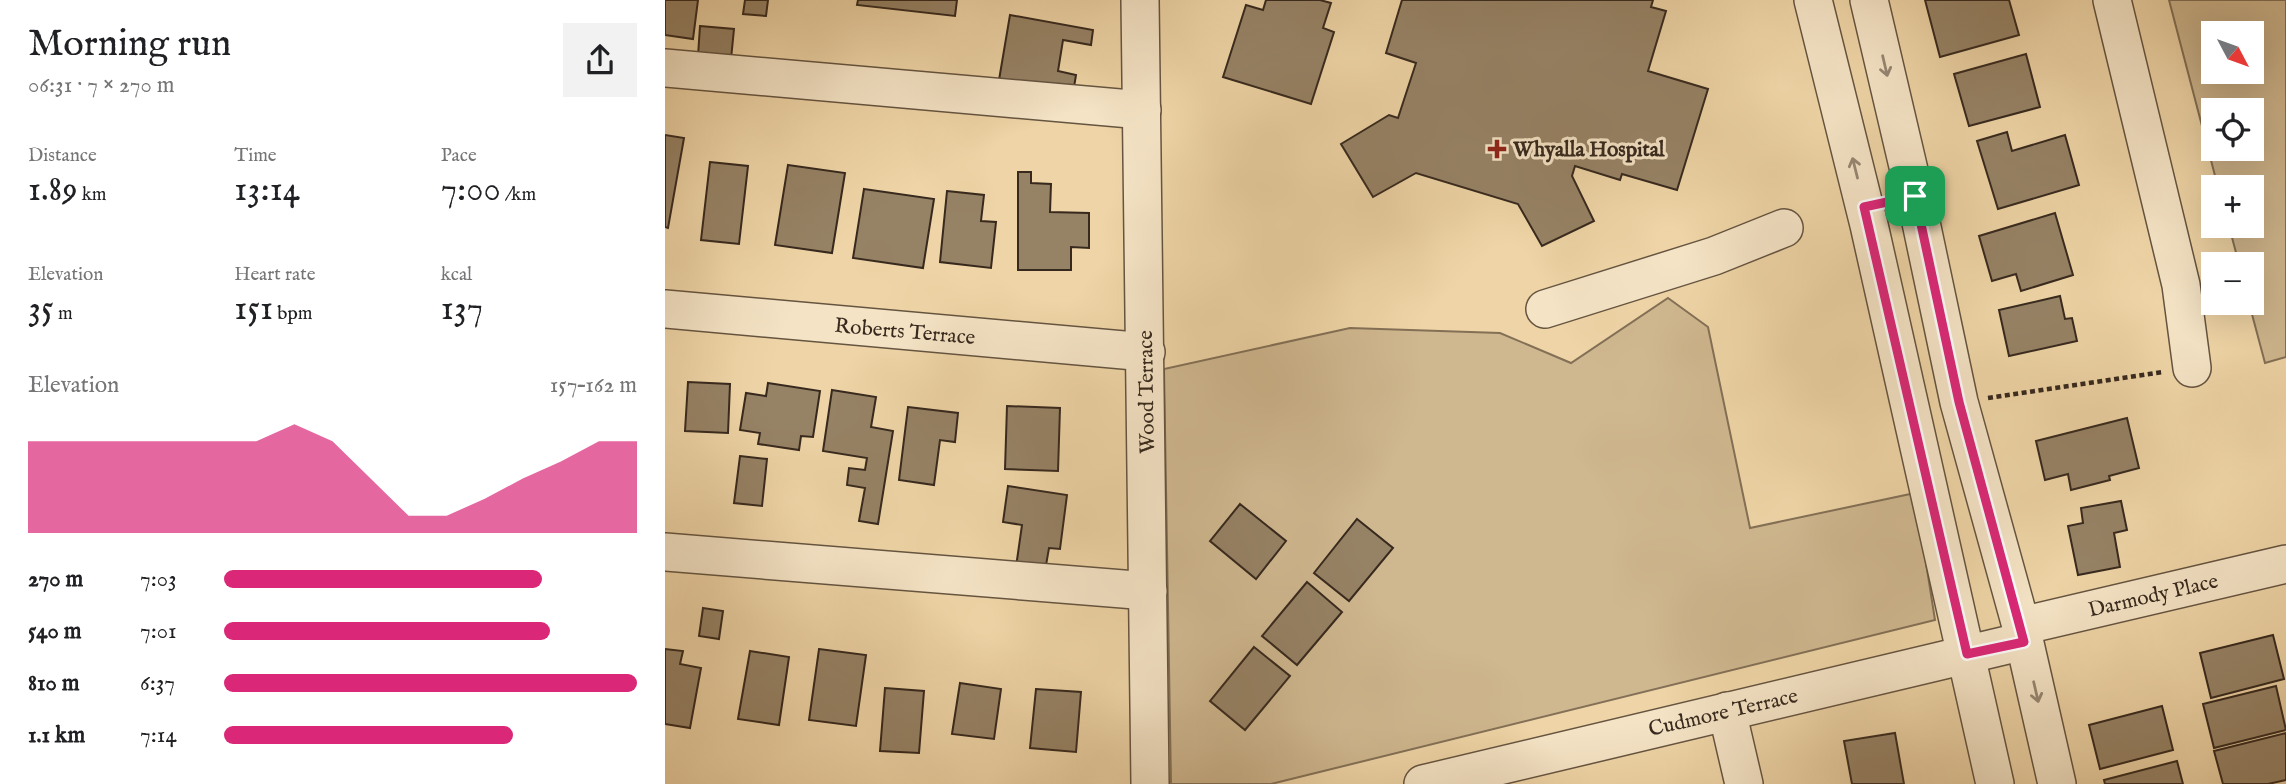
<!DOCTYPE html>
<meta charset="utf-8">
<style>
:root{--surface:#fff;--page:#f2f2f2;--text:#202124;--muted:#757577;--accent:#db2777}
body{margin:0;font-family:"IM FELL English",serif;background:var(--page);color:var(--text);height:100vh;display:flex;flex-direction:column;font-size:26px;white-space:nowrap}
*{box-sizing:border-box;margin:0}
p{font-size:23px;color:var(--muted)}
.icon{flex:none;width:38px;height:38px;fill:none;stroke:currentColor;stroke-width:2;stroke-linecap:round;stroke-linejoin:round}
.map{position:relative;flex:1;overflow:hidden}
.sheet{display:flex;flex-direction:column;background:var(--surface);width:665px}
.sheet>*{flex:none}
.needle{width:46px;rotate:131deg}
.fabs{position:absolute;left:1536px;top:21px;display:grid;gap:14px}
.fabs a{display:grid;place-items:center;width:63px;height:63px;border-radius:0px;background:var(--surface);box-shadow:0 7px 28px #0002;font-size:35px}
.pin{position:absolute;display:grid;place-items:center;width:60px;height:60px;color:#fff;margin:-30px;border-radius:14px;box-shadow:0 4px 10px #0006}
.round{display:grid;place-items:center;flex:none;width:74px;height:74px;border-radius:0px;background:var(--page)}
.overview{display:flex;align-items:center;justify-content:space-between;height:119px;padding:0 28px}
h1{font-size:38px;font-weight:600;line-height:52px}
.stats{display:grid;grid-template-columns:repeat(3,1fr);gap:10px;height:119px;padding:7px 28px}
.stats div{display:grid;align-content:center}
.stats b{font-size:35px;font-weight:600}
.stats small{font-size:19px;font-weight:400}
.stats p{font-size:19px}
.chart{height:196px;padding:14px 28px}
.chart p{display:flex;justify-content:space-between}
.chart svg{width:100%;height:126px;margin-top:7px;fill:var(--accent);opacity:.7}
ul{padding:0 28px;list-style:none;font-size:23px}
li{display:grid;grid-template-columns:112px 84px 1fr;align-items:center;height:52px}
li i{height:18px;border-radius:9px;background:var(--accent)}
main{display:flex;flex:1;min-height:0}
.map>svg:first-child{display:block}
.green{fill:#cfb78f;stroke:#837056;stroke-width:2;fill-rule:evenodd}
.building{fill:#968265;stroke:#37291e;stroke-width:2}
.lines{fill:none;stroke-linecap:round;stroke-linejoin:round}
.minor-casing{stroke:#655440;stroke-width:40}
.path{stroke:#37291e;stroke-width:4.5;stroke-dasharray:5 3.5;stroke-linecap:butt}
.minor{stroke:#f4e3c5;stroke-width:37}
.oneway{stroke:#968672}
.route-casing{stroke:#fff;stroke-width:14}
.route{stroke:#db2777;stroke-width:9}
.poi-dot{fill:#8f2418;stroke:#f4e3c5;stroke-width:2.5}
.labels{text-anchor:middle;stroke-width:6;stroke-linejoin:round;paint-order:stroke}
.poi-label{font-size:21px;font-weight:bold;fill:#37291e;stroke:#f4e3c5;text-anchor:start}
.street-label{font-size:21px;fill:#37291e;stroke:#f4e3c5}
</style>
<main>
<section class="sheet">
<div class="overview"><div><h1>Morning run</h1><p>06:31 · 7 × 270 m</p></div><a class="round"><svg class="icon" aria-label="share" viewBox="0 0 24 24"><path d="M12 15V3M7 8l5-5 5 5M5 13v7h14v-7"/></svg></a></div>
<div class="stats">
<div><p>Distance</p><b>1.89<small> km</small></b></div>
<div><p>Time</p><b>13:14</b></div>
<div><p>Pace</p><b>7:00<small> /km</small></b></div>
</div>
<div class="stats">
<div><p>Elevation</p><b>35<small> m</small></b></div>
<div><p>Heart rate</p><b>151<small> bpm</small></b></div>
<div><p>kcal</p><b>137</b></div>
</div>
<div class="chart"><p><span>Elevation</span>157–162 m</p>
<svg viewBox="0 0 160 44" preserveAspectRatio="none"><path d="M0 44V12L10 12L20 12L30 12L40 12L50 12L60 12L70 6L80 12L90 25L100 38L110 38L120 32L130 25L140 19L150 12L160 12V44z"/></svg>
</div>
<ul>
<li><b>270 m</b>7:03<i style="width:77%"></i></li>
<li><b>540 m</b>7:01<i style="width:79%"></i></li>
<li><b>810 m</b>6:37<i style="width:100%"></i></li>
<li><b>1.1 km</b>7:14<i style="width:70%"></i></li>
</ul>
</section>
<div class="map">
<svg width="1621" height="784" viewBox="0 0 1621 784">
<rect width="100%" height="100%" fill="#eed4a6"/>
<filter id="stains"><feTurbulence type="fractalNoise" baseFrequency=".00286" numOctaves="4"/><feColorMatrix values="0 0 0 0 .2 0 0 0 0 .09 0 0 0 0 .02 0 0 0 .5 -.17"/></filter>
<radialGradient id="worn" r=".72"><stop offset=".6" stop-color="#630" stop-opacity="0"/><stop offset="1" stop-color="#630" stop-opacity=".3"/></radialGradient>
<g class="green">
<path d="M 1504,0 L 1621,0 L 1621,357 L 1600,363 L 1584,303 L 1587,303 L 1587,264 L 1574,264 L 1564,226 L 1587,226 L 1587,187 L 1553,187 ZM 1549,33 L 1587,33 L 1587,72 L 1549,72 ZM 1549,110 L 1587,110 L 1587,149 L 1549,149 Z"/>
<polygon points="1003,298 1043,327 1085,528 1250,493 1270,620 606,784 506,784 499,369 685,328 835,333 906,363"/>
</g>
<g class="building">
<polygon points="0,0 33,0 28,39 0,35"/>
<polygon points="80,0 103,0 101,16 78,14"/>
<polygon points="193,0 292,0 290,16 192,5"/>
<polygon points="601,0 655,0 666,3 658,28 669,32 646,104 558,77 581,5 598,10"/>
<polygon points="737,0 988,0 986,7 1001,11 983,71 1043,89 1012,190 957,174 955,180 910,166 907,176 929,221 877,246 853,204 751,173 708,197 676,144 724,115 733,118 751,63 721,53"/>
<polygon points="1260,0 1344,0 1354,35 1275,57"/>
<polygon points="345,15 428,30 426,45 398,40 393,71 411,75 408,93 334,80"/>
<polygon points="35,26 69,29 66,59 33,56"/>
<polygon points="1361,54 1375,107 1304,126 1289,74"/>
<polygon points="1342,132 1347,151 1400,135 1414,185 1333,209 1312,141"/>
<polygon points="0,135 19,138 3,228 0,227"/>
<polygon points="45,162 83,166 74,244 36,240"/>
<polygon points="123,165 180,173 167,253 110,245"/>
<polygon points="353,172 366,172 366,183 386,184 385,212 424,213 424,248 406,247 406,270 353,270"/>
<polygon points="199,189 269,199 258,268 188,258"/>
<polygon points="282,191 319,195 316,221 331,222 326,268 275,262"/>
<polygon points="1390,213 1408,275 1356,291 1351,274 1327,281 1314,236"/>
<polygon points="1395,296 1400,319 1407,318 1412,341 1344,356 1334,310"/>
<polygon points="23,382 65,384 63,433 20,431"/>
<polygon points="103,383 155,391 148,437 136,436 134,450 93,444 95,433 75,430 81,393 101,396"/>
<polygon points="167,390 211,397 206,427 228,431 213,524 194,521 200,488 182,485 184,468 200,470 202,458 158,451"/>
<polygon points="342,406 395,408 393,471 340,469"/>
<polygon points="243,407 293,413 290,442 275,440 269,485 234,480"/>
<polygon points="1462,418 1474,468 1444,476 1445,480 1406,490 1403,474 1380,480 1371,441"/>
<polygon points="75,456 102,459 97,506 69,503"/>
<polygon points="343,486 402,495 395,549 384,548 380,571 351,567 357,525 338,522"/>
<polygon points="1456,501 1462,530 1449,533 1455,567 1413,575 1403,526 1418,523 1416,508"/>
<polygon points="575,504 621,541 591,579 545,541"/>
<polygon points="692,519 728,548 684,601 649,573"/>
<polygon points="642,582 677,612 632,665 597,636"/>
<polygon points="38,608 58,611 54,639 34,636"/>
<polygon points="1608,635 1619,679 1546,698 1535,653"/>
<polygon points="589,647 625,676 580,730 545,701"/>
<polygon points="0,649 18,651 15,664 36,668 25,728 0,724"/>
<polygon points="154,649 201,655 191,726 144,720"/>
<polygon points="85,651 124,657 114,725 73,719"/>
<polygon points="295,683 336,689 329,739 287,734"/>
<polygon points="1611,686 1621,730 1549,748 1538,704"/>
<polygon points="220,688 259,691 254,753 215,751"/>
<polygon points="371,689 416,692 411,752 365,748"/>
<polygon points="1497,706 1508,750 1435,769 1424,725"/>
<polygon points="1230,733 1239,784 1187,784 1179,741"/>
<polygon points="1621,733 1621,780 1603,784 1558,784 1549,751"/>
<polygon points="1512,761 1518,784 1440,784 1439,780"/>
</g>
<g class="lines">
<g class="minor-casing">
<g id="minor">
<polyline points="475,0 485,784"/>
<polyline points="1148,0 1204,225 1330,784"/>
<polyline points="1204,0 1254,213 1294,402 1356,626 1392,784"/>
<polyline points="1447,0 1516,285 1527,368"/>
<polyline points="0,68 477,110"/>
<polyline points="0,309 481,352"/>
<polyline points="880,309 1049,256 1119,228"/>
<polyline points="0,552 483,591"/>
<polyline points="1356,626 1621,564"/>
<polyline points="1062,711 1079,784"/>
<polyline points="758,784 1359,641"/>
</g>
</g>
<polyline class="path" points="1323,398 1498,372"/>
<use href="#minor" class="minor"/>
</g>
<defs><path id="oneway-shaft" d="M-6 0H5M1.5-3L5.5 0L1.5 3" fill="none" stroke-width="1.6" stroke-linecap="round" stroke-linejoin="round" transform="scale(1.75)"/></defs>
<g class="oneway">
<use href="#oneway-shaft" transform="translate(1220 66) rotate(77)"/>
<use href="#oneway-shaft" transform="translate(1190 168) rotate(-104)"/>
<use href="#oneway-shaft" transform="translate(1371 692) rotate(77)"/>
</g>
<g class="lines">
<g class="route-casing">
<polygon id="route" points="1250,196 1294,402 1359,642 1302,654 1199,207"/>
</g>
<use href="#route" class="route"/>
</g>
<path class="poi-dot" d="M828.5 138.5h7v7h7v7h-7v7h-7v-7h-7v-7h7z"/>
<g class="labels">
<g class="poi-label">
<text x="848" y="156">Whyalla Hospital</text>
</g>
<g class="street-label">
<text transform="translate(240 331) rotate(5)" y="7">Roberts Terrace</text>
<text transform="translate(481 392) rotate(-91)" y="7">Wood Terrace</text>
<text transform="translate(1488 595) rotate(-13)" y="7">Darmody Place</text>
<text transform="translate(1058 712) rotate(-13)" y="7">Cudmore Terrace</text>
</g>
</g>
<rect width="100%" height="100%" filter="url(#stains)"/>
<rect width="100%" height="100%" fill="url(#worn)"/>
</svg>
<div class="fabs">
<a><svg class="needle" viewBox="-14 -14 28 28"><path d="M0-13l5 13h-10z" fill="#e53935"/><path d="M0 13l5-13h-10z" fill="#757577"/></svg></a>
<a><svg class="icon" aria-label="locate" viewBox="0 0 24 24"><circle cx="12" cy="12" r="6"/><path d="M12 2v4M12 18v4M2 12h4M18 12h4"/></svg></a>
<a>+</a>
<a>−</a>
</div>
<div class="pin" style="left:1250px;top:196px;background:#1e9e55"><svg class="icon" aria-label="arrive" viewBox="0 0 24 24"><path d="M6 21V4h12l-3 4 3 4H6"/></svg></div>
</div>
</main>
